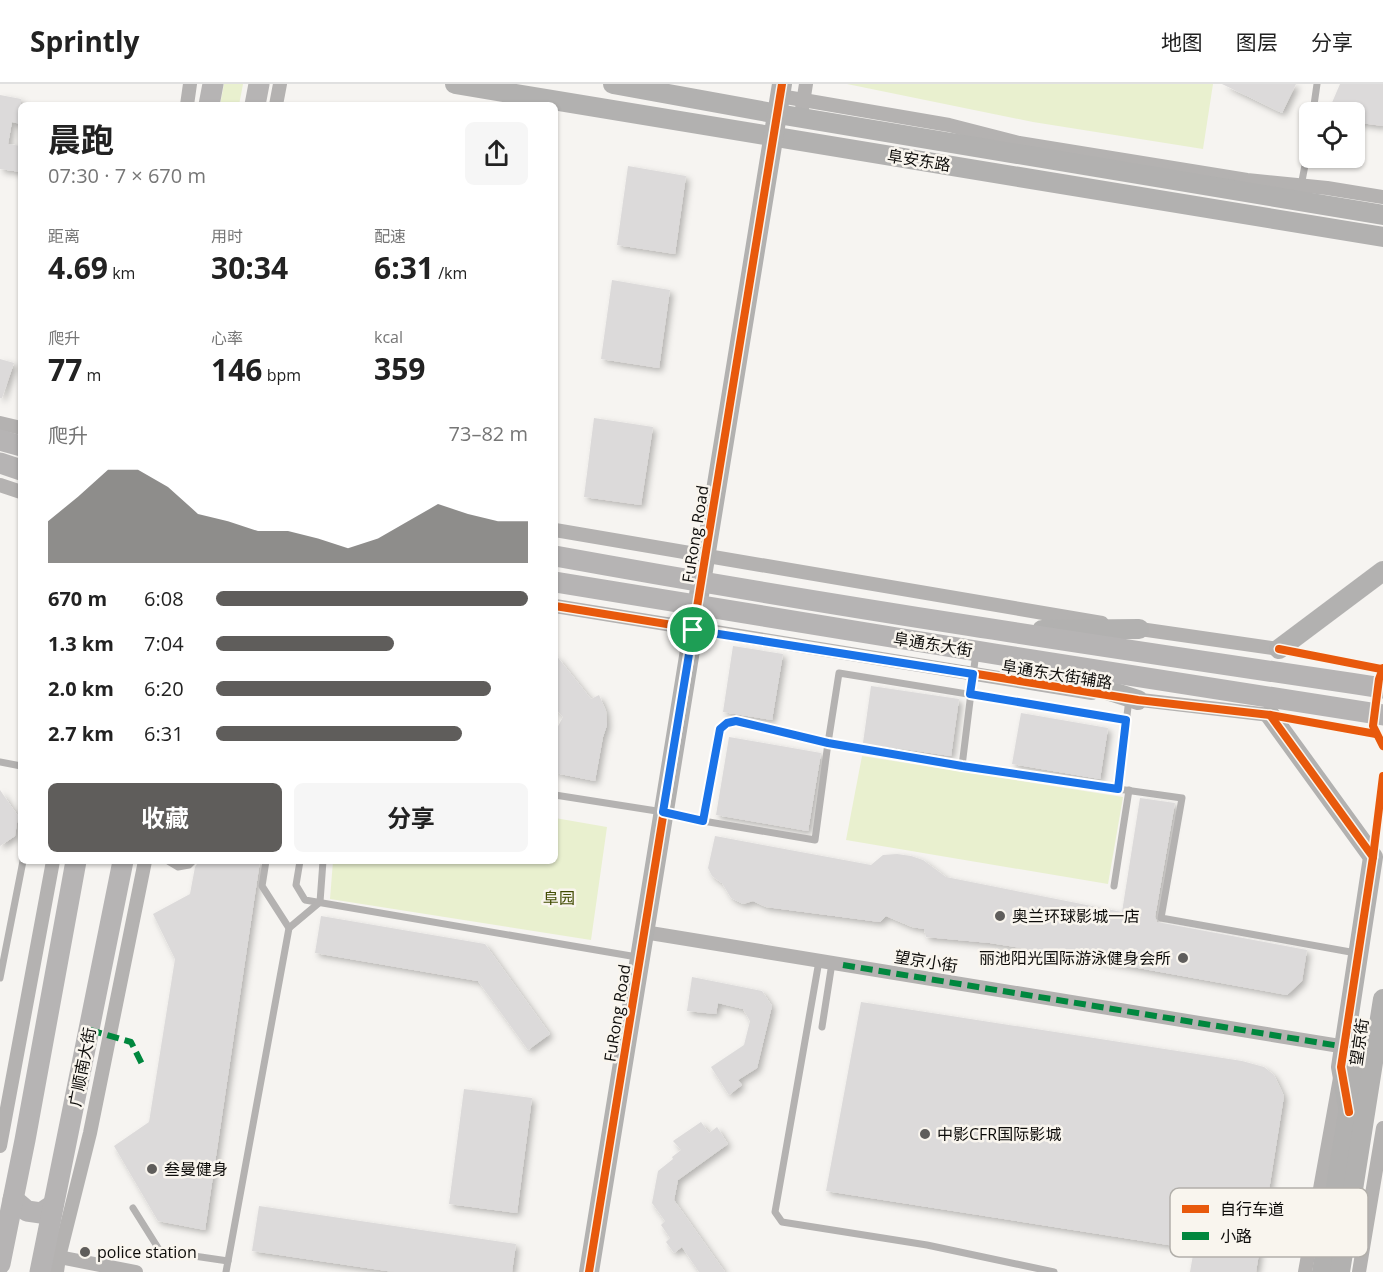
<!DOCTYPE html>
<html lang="zh">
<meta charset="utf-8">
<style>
:root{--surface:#fff;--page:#f6f6f6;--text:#222;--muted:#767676;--line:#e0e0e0;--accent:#5f5d5b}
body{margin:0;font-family:"Open Sans","Noto Sans SC",sans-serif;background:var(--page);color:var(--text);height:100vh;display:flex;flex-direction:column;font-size:22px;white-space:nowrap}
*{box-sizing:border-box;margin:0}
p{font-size:20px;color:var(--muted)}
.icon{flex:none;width:33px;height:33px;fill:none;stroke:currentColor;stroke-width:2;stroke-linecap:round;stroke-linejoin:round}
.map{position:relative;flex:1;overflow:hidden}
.side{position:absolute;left:18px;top:18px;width:540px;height:762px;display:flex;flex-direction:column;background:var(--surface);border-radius:9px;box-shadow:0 2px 4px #0004}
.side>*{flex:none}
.fabs{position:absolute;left:1299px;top:18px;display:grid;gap:12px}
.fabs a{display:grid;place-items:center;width:66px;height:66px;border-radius:9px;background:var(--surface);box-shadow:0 2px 4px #0004;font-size:30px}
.pin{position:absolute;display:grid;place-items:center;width:51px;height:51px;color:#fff;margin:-26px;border:3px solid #fff;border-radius:50%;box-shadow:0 2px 6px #0007}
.round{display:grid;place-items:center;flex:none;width:63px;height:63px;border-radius:9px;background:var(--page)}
.headline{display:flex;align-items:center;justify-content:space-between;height:102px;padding:0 30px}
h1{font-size:33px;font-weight:700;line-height:45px}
.metrics{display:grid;grid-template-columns:repeat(3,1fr);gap:9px;height:102px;padding:6px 30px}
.metrics div{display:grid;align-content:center}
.metrics b{font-size:30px;font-weight:700}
.metrics small{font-size:16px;font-weight:400}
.metrics p{font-size:16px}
.chart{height:168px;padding:12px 30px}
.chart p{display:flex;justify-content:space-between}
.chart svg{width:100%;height:108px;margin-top:6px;fill:var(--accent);opacity:.7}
.button{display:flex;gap:12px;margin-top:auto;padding:12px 30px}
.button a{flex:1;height:69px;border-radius:9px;background:var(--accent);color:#fff;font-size:24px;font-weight:700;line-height:69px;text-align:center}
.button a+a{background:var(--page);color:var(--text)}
ul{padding:0 30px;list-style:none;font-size:20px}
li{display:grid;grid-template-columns:96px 72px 1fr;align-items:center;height:45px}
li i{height:15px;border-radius:8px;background:var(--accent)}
header{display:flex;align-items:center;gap:36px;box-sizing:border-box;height:84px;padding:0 30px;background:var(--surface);border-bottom:2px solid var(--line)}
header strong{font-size:28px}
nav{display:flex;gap:33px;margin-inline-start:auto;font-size:21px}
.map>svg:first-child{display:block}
.green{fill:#e9f0cf}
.building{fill:#dcdada;filter:url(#shadow)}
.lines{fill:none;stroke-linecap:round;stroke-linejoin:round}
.lane{stroke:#b4b2b1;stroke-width:7}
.street{stroke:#b4b2b1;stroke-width:14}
.secondary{stroke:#b2b1b0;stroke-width:20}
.primary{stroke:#b6b4b4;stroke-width:21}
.quiet{stroke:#00873e;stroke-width:6;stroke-dasharray:12 6;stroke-linecap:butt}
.cycleway-casing{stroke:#f9f5ee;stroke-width:11}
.cycleway{stroke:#e8590c;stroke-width:8}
.route-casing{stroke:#fff;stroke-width:12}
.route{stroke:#1a73e8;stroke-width:8}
.poi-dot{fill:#5f5d5b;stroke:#f9f5ee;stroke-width:2}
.labels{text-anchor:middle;stroke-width:5;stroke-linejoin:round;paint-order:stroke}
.street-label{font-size:16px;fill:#0d0c0a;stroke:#f9f5ee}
.park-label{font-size:16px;fill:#424c03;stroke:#f9f5ee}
.poi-label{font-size:16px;fill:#0d0c0a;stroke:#f9f5ee;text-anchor:start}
.key{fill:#f9f5ee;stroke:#b2afaa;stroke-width:1.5}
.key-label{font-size:16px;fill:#0d0c0a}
</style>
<header>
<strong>Sprintly</strong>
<nav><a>地图</a><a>图层</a><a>分享</a></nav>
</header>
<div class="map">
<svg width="1383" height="1188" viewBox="0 0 1383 1188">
<defs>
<filter id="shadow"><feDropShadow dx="3.5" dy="3.5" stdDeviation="3" flood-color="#0004"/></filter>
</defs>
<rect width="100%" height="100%" fill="#f6f4f1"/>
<g class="green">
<polygon points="224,0 243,0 239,21 220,21"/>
<polygon points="847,0 1213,0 1203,65 1033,38"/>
<polygon points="862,672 1123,713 1108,800 846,756"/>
<polygon points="555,734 607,743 591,856 330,815 333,777 555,777"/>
</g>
<g class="building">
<polygon points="1222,0 1296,0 1282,29"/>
<polygon points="1340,0 1383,0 1383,42 1354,38 1354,28 1328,28"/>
<polygon points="0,11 21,15 21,40 12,38 8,60 21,62 21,88 0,85"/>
<polygon points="628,82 686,92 675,170 617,161"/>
<polygon points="612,196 670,206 659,284 601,275"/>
<polygon points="0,275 14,279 2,314 0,314"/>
<polygon points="594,334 653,343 641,421 584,413"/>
<polygon points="733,562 783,570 772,636 723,628"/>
<polygon points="555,570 591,615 599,611 606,627 607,641 603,653 595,697 555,689 555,648 563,633 555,624"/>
<polygon points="871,602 959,615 951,672 863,659"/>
<polygon points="1021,629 1108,644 1100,695 1012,680"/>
<polygon points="729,653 821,669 808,747 716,731"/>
<polygon points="0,706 18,732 15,752 0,762"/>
<polygon points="1140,714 1175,719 1155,833 1157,838 1307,866 1302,897 1287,911 1072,872 990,859 926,853 924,845 912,843 886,832 880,838 766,823 753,817 743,820 731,814 722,799 712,792 708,784 715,752 871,781 883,771 897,770 911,772 923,776 946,793 1122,828"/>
<polygon points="199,777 260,777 205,1146 158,1137 114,1062 149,1038 175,875 153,830 190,810 195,783"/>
<polygon points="321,832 485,860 550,950 528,966 478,897 315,869"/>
<polygon points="692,893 762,907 772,922 757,984 738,996 742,1001 729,1011 711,983 744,961 750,937 743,925 718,919 716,930 687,927"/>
<polygon points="861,918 1242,977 1264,983 1274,991 1284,1012 1256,1188 1190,1188 1194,1165 826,1107"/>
<polygon points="464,1005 532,1014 517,1129 449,1120"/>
<polygon points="701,1038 709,1049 717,1043 728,1060 678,1096 674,1116 725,1188 699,1188 682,1163 674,1169 666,1158 670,1154 661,1141 665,1137 652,1119 658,1087 673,1075 672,1073 681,1066 673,1057"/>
<polygon points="259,1122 516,1160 512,1188 394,1188 252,1167"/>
</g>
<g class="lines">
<g class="lane">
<polyline points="1313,28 1317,0"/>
<polyline points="1301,102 1310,55"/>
<polyline points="1126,636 839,589 828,659 962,682 1118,705 1129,615"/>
<polyline points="0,678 21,682"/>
<polyline points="962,682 976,568"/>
<polyline points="1118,705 1182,714 1161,834 1356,869"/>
<path d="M 555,711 L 663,728 L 703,737 L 717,654 C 720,643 725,639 736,637 L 828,659 L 815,756 L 703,737"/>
<polyline points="168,777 178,783 189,781 193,777"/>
<polyline points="300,777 296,801 305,816 637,873"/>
<polyline points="1114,802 1129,706"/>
<polyline points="289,844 320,818 323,777"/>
<polyline points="819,877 775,1128 782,1138 927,1161 1054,1188"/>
<polyline points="0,894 23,777"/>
<polyline points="822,943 832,879"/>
<polyline points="133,1124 160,1167 228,1177"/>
<polyline points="226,1188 289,844 262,802 266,777"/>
</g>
<g class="street">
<polyline points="780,12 949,41 1019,59 1247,96 1327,104 1383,113"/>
<polyline points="187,21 190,0"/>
<polyline points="276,21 280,0"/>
<polyline points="802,25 806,0"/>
<polyline points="0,339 21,344"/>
<polyline points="0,401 21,408"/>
<polyline points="555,446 1102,539"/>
<polyline points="555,522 1092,609"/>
<polyline points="1133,544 1279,565"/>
<polyline points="1132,615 1270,631"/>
<polyline points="644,848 1346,963"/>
<polyline points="0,1062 53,777"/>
<polyline points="59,1173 136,1188"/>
<polyline points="57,1188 59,1173 90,1049 145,777"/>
<polyline points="1305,1188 1340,994"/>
<polyline points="1359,1188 1383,1044"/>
</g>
<g class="secondary">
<polyline points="455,0 1383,153"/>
<polyline points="613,0 778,30 1383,131"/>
<polyline points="1042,546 1139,545"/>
<polyline points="1279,565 1383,487"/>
<polyline points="1031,582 1138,616"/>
<polyline points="1270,631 1373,773 1341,983 1349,1028"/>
<polyline points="589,1188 782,0"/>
<polyline points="1322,1188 1361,950"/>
<polyline points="1340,1188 1383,915"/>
</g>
<g class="primary">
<polyline points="209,21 213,0"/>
<polyline points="255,21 259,0"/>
<polyline points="0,356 21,362"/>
<polyline points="0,379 21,386"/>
<path d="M 555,472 C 830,522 1106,563 1383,604"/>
<polyline points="555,498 995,570 1383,631"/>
<polyline points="13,1115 27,1127 41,1129 53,1121"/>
<polyline points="0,1180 25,1056 76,777"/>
<polyline points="40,1188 123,777"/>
</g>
<g class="quiet">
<polyline points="843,881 1346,963"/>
<polyline points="90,946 131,958 143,982"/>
</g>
<g class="cycleway-casing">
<g id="cycleway">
<polyline points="555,522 1138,616 1270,631 1376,650"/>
<polyline points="1279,565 1381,585"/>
<polyline points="1383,584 1379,595 1373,642 1383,662"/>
<polyline points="1270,631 1373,773 1341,983 1349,1028"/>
<polyline points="1373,773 1383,692"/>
<polyline points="589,1188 782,0"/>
</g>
</g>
<use href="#cycleway" class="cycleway"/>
</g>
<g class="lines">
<g class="route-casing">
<polygon id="route" points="693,546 973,590 970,610 1126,636 1118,705 962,682 828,659 736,637 727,639 720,645 703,737 663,728"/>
</g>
<use href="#route" class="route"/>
</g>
<g class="poi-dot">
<circle cx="1000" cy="832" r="6"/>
<circle cx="1183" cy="874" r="6"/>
<circle cx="925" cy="1050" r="6"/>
<circle cx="152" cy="1085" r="6"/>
<circle cx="85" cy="1168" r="6"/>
</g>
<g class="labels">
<g class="street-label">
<text transform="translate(919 76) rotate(9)" y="6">阜安东路</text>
<text transform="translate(695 450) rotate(-81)" y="6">FuRong Road</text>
<text transform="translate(933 560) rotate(9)" y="6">阜通东大街</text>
<text transform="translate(1057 590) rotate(9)" y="6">阜通东大街辅路</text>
<text transform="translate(926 877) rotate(9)" y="6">望京小街</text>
<text transform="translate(617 929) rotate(-81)" y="6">FuRong Road</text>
<text transform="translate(1359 958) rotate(-82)" y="6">望京街</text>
<text transform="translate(82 983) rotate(-79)" y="6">广顺南大街</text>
</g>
<g class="park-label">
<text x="559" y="820">阜园</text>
</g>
<g class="poi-label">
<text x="1012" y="838">奥兰环球影城一店</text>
<text x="1171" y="880" text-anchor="end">丽池阳光国际游泳健身会所</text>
<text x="937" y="1056">中影CFR国际影城</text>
<text x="164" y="1091">叁曼健身</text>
<text x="97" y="1174">police station</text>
</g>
</g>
<rect x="1170" y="1104" width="198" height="69" rx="9" class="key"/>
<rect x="1182" y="1121" width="27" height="8" fill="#e8590c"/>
<rect x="1182" y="1148" width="27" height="8" fill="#00873e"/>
<g class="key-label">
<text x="1220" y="1131">自行车道</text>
<text x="1220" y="1158">小路</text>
</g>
</svg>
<div class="fabs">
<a><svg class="icon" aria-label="locate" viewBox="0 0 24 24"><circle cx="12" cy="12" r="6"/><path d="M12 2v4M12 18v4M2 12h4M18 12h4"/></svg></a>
</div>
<div class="pin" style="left:693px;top:546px;background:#1e9e55"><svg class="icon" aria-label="arrive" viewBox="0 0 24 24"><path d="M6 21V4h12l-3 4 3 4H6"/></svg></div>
<section class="side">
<div class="headline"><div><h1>晨跑</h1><p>07:30 · 7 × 670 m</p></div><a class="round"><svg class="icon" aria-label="share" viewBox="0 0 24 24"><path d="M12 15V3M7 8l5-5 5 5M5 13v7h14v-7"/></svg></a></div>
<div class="metrics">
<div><p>距离</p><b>4.69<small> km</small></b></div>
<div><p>用时</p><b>30:34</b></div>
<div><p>配速</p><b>6:31<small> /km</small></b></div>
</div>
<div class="metrics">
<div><p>爬升</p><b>77<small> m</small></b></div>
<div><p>心率</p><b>146<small> bpm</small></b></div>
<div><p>kcal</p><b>359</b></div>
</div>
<div class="chart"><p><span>爬升</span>73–82 m</p>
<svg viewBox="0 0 160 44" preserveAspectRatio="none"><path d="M0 44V27L10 17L20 6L30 6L40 13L50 24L60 27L70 31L80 31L90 34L100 38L110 34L120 27L130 20L140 24L150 27L160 27V44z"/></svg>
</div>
<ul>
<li><b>670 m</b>6:08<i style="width:100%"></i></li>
<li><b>1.3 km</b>7:04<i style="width:57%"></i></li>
<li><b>2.0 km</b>6:20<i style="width:88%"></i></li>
<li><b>2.7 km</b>6:31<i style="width:79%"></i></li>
</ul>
<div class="button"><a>收藏</a><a>分享</a></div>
</section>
</div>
